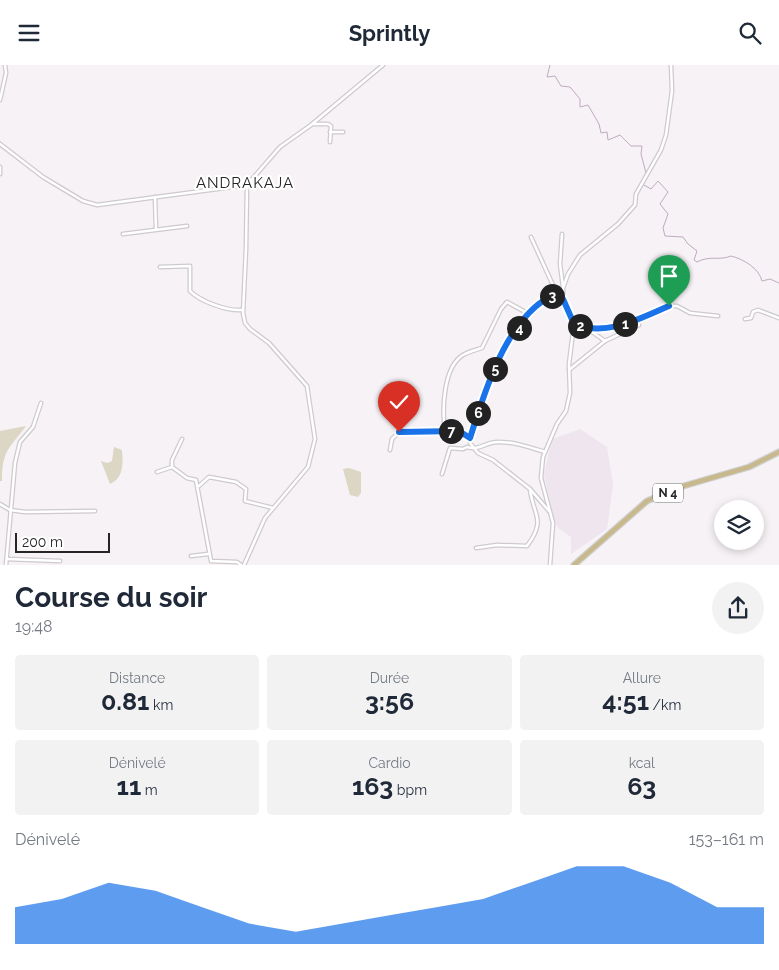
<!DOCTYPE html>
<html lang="fr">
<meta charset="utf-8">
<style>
:root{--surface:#fff;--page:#f2f2f3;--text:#1f2937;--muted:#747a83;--accent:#1a73e8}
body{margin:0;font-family:Raleway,sans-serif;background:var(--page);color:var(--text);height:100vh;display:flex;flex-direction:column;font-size:19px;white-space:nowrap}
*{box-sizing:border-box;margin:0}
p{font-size:16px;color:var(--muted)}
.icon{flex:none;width:28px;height:28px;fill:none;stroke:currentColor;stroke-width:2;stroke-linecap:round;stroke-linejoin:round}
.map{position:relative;height:500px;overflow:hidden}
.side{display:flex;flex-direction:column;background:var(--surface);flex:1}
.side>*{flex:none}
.fabs{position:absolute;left:714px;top:435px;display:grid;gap:10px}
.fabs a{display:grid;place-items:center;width:50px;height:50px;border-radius:50%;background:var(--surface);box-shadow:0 2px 8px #0003;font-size:25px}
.scale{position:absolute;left:15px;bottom:12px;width:95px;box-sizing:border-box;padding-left:5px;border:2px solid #262526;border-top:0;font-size:14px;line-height:18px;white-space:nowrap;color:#262526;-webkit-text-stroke:4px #fff;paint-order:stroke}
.pin{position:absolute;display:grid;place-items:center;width:42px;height:42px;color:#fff;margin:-51px -21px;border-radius:50% 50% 50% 0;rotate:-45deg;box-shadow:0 0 5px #0007}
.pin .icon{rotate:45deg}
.km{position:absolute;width:25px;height:25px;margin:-12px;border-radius:50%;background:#222;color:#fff;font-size:14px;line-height:25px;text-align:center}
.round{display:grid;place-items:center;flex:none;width:52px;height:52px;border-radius:26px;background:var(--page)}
.head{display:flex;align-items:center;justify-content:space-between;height:85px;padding:0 15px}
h1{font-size:28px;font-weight:700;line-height:38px}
.stats{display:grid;grid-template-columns:repeat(3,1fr);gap:8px;height:85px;padding:5px 15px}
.stats div{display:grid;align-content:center;border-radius:5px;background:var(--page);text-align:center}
.stats b{font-size:25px;font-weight:700}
.stats small{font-size:14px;font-weight:400}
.stats p{font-size:14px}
.chart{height:140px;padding:10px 15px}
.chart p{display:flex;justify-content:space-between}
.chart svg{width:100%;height:90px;margin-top:5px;fill:var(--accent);opacity:.7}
header{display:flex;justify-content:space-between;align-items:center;height:65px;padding:0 15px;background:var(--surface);font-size:22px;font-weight:700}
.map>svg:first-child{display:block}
.built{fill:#eee5ef}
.green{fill:#dcd6c4}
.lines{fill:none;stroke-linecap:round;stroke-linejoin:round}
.stream{stroke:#c1aac2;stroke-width:1}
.street-casing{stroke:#cecace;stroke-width:5}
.primary-casing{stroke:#cfcfcf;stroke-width:7}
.street{stroke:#fff;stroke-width:2.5}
.primary{stroke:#c8b98c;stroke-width:4.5}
.route-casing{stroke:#fff;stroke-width:10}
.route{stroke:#1a73e8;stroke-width:6}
.labels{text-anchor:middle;stroke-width:4.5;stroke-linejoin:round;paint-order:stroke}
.shield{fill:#fff;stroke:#676667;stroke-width:1}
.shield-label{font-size:12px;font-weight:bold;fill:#262526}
.neighbourhood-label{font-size:15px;letter-spacing:1px;fill:#262526;stroke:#fff}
</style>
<header><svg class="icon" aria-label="menu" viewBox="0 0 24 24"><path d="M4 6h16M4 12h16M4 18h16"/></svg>Sprintly<svg class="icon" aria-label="search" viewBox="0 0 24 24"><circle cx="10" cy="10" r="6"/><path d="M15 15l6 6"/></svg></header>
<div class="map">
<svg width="779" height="500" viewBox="0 0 779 500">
<rect width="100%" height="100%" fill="#f6f2f6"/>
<polygon class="built" points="580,364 607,382 613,419 607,464 571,489 571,472 558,463 554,454 544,410 552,374"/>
<g class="green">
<path d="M 26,361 C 9,384 2,385 2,416 L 0,416 L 0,366 Z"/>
<path d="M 114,382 L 122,385 C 123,398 124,413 110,419 L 101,396 L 107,398 L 112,396 Z"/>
<polygon points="349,403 361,407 361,428 358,432 350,430 343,404"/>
</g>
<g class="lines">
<g class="stream">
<polyline points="550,0 547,12 555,11 561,21 570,22 580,34 580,42 588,40 599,59 601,68 607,67 608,75 620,70 631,81 642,81 641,89 646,108"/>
<path d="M 642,119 L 651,124 L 658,116 L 668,127 L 660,139 L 668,149 L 663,163 L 665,171 L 683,172 L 688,179 L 697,186 L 694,195 L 697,197 C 710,190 719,196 731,191 C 743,194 759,203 762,216 L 770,214 L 779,218"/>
</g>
<g class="street-casing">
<g id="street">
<polyline points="0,35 6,8 5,0"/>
<polyline points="313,59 328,59 331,61 330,77"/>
<polyline points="330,67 343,67"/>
<polyline points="0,79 43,112 83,136 97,140 247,120"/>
<polyline points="0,102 0,109"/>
<polyline points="155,132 156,164"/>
<polyline points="123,169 187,161"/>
<polyline points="562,169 560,199 563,222"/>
<polyline points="531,172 557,229 563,235"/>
<path d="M 160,202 L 190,201 L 190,226 C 201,237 227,246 242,245"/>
<path d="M 529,249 L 507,237 L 501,244 L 482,283 C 476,285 468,287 463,290 C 443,302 442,345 445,365 L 464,368 L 470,373 C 485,326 507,249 557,229"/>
<polyline points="745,254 751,253 753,247 758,245 779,253"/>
<path d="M 574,259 C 607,272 638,254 669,241 L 677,241 L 690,248 L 718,251"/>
<polyline points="588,264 605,276"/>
<polyline points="569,305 605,276 639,260"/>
<polyline points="470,373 470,378 478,388 493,395 530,424 549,446"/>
<polyline points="390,385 392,374 399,367 445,365"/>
<polyline points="172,402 172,395 182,374"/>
<polyline points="157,407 172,402 187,413 196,415 211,496 237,497 241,500"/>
<path d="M 442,409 L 450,383 L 463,384 L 467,382 C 480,386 485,377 498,377 C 515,377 529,382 545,387"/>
<polyline points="199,421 209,412 236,417 246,424 245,436 273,443"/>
<polyline points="0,439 10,445 25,447 95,446"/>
<path d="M 476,483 L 497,480 L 527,481 C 547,454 533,451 530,424"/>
<polyline points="191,491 208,489"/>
<polyline points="7,494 60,496"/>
<polyline points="6,500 15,398 20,377 33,362 41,338"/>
<polyline points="244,500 265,453 308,402 315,374 307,321 269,278 250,264 245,258 243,248 246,184 247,120 280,82 311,60 383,0"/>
<polyline points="550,500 553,458 541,413 542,402 543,392 557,359 566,346 570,328 569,299 574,259 563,235 563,223 568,209 580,190 618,159 635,140 636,129 661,85 666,70 672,26 671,0"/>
</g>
</g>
<g class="primary-casing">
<polyline id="primary" points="574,500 647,436 680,422 749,402 779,387"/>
</g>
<use href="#street" class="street"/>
<use href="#primary" class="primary"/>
</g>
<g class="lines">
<g class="route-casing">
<path id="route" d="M 399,367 L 459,366 L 470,373 C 485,326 507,249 557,228 L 563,234 L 574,259 C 607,272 638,254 669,241"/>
</g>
<use href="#route" class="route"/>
</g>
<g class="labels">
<rect class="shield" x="653" y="418.5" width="30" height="19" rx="4"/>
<g class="shield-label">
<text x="668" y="432">N 4</text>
</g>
<g class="neighbourhood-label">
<text x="245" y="123">ANDRAKAJA</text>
</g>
</g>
</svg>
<div class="fabs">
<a><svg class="icon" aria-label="layers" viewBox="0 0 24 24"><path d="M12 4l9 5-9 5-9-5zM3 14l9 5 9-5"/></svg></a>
</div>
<div class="scale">200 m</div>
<div class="pin" style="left:669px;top:241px;background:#1e9e55"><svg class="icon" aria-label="arrive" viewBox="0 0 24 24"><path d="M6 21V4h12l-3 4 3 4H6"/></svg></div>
<div class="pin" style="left:399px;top:367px;background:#d93025"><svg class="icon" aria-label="check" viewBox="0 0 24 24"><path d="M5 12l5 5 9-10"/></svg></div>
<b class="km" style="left:625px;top:259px">1</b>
<b class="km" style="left:580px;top:261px">2</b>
<b class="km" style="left:552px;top:231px">3</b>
<b class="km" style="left:519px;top:263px">4</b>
<b class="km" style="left:495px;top:304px">5</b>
<b class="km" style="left:478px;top:348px">6</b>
<b class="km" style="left:451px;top:366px">7</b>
</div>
<section class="side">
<div class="head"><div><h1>Course du soir</h1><p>19:48</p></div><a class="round"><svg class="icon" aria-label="share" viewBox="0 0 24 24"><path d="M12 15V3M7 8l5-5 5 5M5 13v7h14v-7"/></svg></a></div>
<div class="stats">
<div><p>Distance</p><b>0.81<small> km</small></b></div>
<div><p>Durée</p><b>3:56</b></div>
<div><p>Allure</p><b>4:51<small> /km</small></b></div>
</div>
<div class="stats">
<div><p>Dénivelé</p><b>11<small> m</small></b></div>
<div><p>Cardio</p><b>163<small> bpm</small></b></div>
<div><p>kcal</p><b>63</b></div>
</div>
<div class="chart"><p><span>Dénivelé</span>153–161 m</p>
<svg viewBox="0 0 160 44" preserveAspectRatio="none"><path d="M0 44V26L10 22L20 14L30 18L40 26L50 34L60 38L70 34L80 30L90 26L100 22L110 14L120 6L130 6L140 14L150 26L160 26V44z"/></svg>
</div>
</section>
